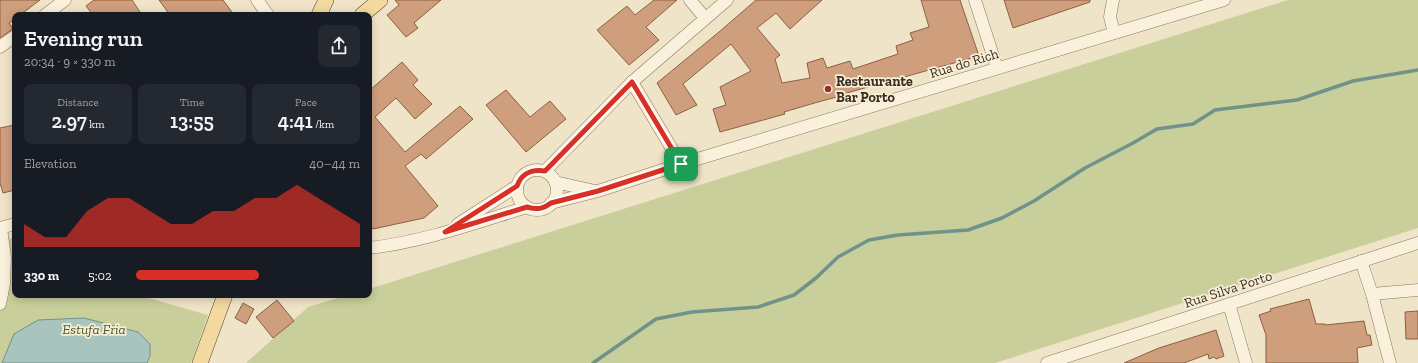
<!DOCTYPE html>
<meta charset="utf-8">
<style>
:root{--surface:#171b24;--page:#242831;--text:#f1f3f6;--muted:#9ea1a6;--accent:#d93025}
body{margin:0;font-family:"Zilla Slab",serif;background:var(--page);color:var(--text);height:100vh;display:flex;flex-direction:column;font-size:15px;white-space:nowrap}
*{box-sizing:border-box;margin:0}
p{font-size:13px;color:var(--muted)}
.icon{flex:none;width:22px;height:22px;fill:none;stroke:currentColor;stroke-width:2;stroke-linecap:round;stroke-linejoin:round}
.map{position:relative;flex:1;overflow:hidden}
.drawer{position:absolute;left:12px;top:12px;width:360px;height:286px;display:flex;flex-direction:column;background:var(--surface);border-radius:8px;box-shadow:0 2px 10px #0003}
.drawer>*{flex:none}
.pin{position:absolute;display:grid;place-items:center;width:34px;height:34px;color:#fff;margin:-17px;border-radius:8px;box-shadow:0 2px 6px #0006}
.round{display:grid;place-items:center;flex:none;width:42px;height:42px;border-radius:8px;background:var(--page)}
.summary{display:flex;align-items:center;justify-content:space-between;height:68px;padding:0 12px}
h1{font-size:22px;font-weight:600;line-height:30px}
.metrics{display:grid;grid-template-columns:repeat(3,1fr);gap:6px;height:68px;padding:4px 12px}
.metrics div{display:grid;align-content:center;border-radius:8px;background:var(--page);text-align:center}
.metrics b{font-size:20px;font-weight:600}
.metrics small{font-size:11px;font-weight:400}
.metrics p{font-size:11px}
.chart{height:112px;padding:8px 12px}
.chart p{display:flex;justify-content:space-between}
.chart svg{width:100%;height:72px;margin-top:4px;fill:var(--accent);opacity:.7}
ul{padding:0 12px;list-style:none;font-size:13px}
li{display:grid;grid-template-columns:64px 48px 1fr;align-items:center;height:30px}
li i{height:10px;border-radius:5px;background:var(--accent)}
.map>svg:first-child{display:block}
.green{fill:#c9cf9b}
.water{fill:#a9c4bc;stroke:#6f938a}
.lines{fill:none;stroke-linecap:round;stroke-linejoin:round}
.stream{stroke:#6f938a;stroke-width:3.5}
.building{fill:#cf9f7d;stroke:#8d5f41}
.minor-casing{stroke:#8d765c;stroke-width:13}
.major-casing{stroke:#5b4430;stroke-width:16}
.minor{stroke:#faf1dc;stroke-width:12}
.major{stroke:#f3d9a0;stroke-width:15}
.route-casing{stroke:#fff;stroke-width:8}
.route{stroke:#d93025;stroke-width:5}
.poi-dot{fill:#9e2a2b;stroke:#f7eed8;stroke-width:1.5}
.labels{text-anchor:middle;stroke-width:3.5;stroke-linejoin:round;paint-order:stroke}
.street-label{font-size:14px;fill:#3d2e20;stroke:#f7eed8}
.poi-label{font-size:14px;font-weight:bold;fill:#3d2e20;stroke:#f7eed8;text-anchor:start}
.park-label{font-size:14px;font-style:italic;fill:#4d5a26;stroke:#f7eed8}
</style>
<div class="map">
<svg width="1418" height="363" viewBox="0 0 1418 363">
<rect width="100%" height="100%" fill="#f0e4c8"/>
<g class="green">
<polygon points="1288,0 1418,0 1418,228 995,363 246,363 308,307 348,295 369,295 369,289"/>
<polygon points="15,237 15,295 138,295 208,315 191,363 0,363 0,241"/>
</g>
<polygon class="water" points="84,318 138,332 150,344 150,356 147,363 2,363 14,334 38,320"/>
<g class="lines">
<polyline class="stream" points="593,363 656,319 692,312 758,307 794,295 816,278 838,257 869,240 898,235 968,230 1002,218 1034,201 1085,168 1133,143 1157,129 1193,124 1215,110 1297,100 1353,81 1418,70"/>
</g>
<g class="building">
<polygon points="0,0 40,0 20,15 15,15 15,19 9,23 13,29 0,38"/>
<polygon points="94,0 132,0 142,15 93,15 86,6"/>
<polygon points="159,0 223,0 234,15 170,15"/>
<polygon points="395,0 441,0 414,23 418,28 406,37 387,15 399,5"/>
<polygon points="654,0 677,0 646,27 659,40 629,65 597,30 627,6 635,15"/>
<polygon points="756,0 822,0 790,29 776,13 757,28 780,55 775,59 782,83 810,78 807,63 823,58 827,68 850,61 853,69 898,54 896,46 913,40 910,33 929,27 921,0 960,0 979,56 836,96 837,97 818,102 784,112 785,114 720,132 713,109 726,105 720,87 751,71 731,44 683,84 697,105 676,115 657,83 719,32"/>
<polygon points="1004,0 1090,0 1090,2 1013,28"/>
<polygon points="402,62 418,80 413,85 432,104 415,119 396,98 375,117 405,152 460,106 473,119 426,159 421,154 405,166 438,206 424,218 373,229 369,225 369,91"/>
<polygon points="506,90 530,117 550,101 566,119 526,152 486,105"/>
<polygon points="14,125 15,131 15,190 3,193 0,183 0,128"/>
<polygon points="1309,299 1316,324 1325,324 1325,325 1364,321 1367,335 1370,335 1372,345 1357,348 1358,363 1266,363 1266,335 1259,315 1271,311 1270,309"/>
<polygon points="277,300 294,321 273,338 256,317"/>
<polygon points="243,303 254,309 246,324 235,318"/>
<polygon points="1418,311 1418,339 1406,339 1405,312"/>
<polygon points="1216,330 1224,356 1216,359 1214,357 1209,359 1208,354 1184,363 1124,363 1159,348"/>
</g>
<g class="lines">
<g class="minor-casing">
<g id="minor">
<polyline points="257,0 268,15"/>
<polyline points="690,0 705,18"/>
<polyline points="975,0 997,68"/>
<polyline points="1113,0 1110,17 1114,33"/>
<polyline points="45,15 65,0"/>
<polyline points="0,47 15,36"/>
<polyline points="632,82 681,164"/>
<circle cx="537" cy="190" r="20"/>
<polyline points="545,171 632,82 727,0"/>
<polyline points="555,182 595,191"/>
<polyline points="551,203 598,191 681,164 1224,0"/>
<polyline points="458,224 517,186"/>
<polyline points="0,228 15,224"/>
<path d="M 369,248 C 423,242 475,223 527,207"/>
<polyline points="1361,261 1372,294 1390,363"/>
<polyline points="1372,294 1418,290"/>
<polyline points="0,304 4,284 5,257 1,228"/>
<polyline points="1229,304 1246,363"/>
<polyline points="1047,363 1418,243"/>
</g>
</g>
<g class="major-casing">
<g id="major">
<polyline points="319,15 326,0"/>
<polyline points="362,15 380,0"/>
<polyline points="200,363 225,295"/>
</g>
</g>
<use href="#minor" class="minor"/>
<use href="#major" class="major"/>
</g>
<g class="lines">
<g class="route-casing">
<path id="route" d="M 632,82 L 681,164 L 598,191 L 551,203 C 543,209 537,210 527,207 L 445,232 L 517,186 C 522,173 531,169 545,171 Z"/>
</g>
<use href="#route" class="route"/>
</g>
<circle class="poi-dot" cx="828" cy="89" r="4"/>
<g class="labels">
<g class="street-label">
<text transform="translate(964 63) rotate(-17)" y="5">Rua do Rich</text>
<text transform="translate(1228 289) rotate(-18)" y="5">Rua Silva Porto</text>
</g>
<g class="poi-label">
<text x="836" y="86">Restaurante<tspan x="836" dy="16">Bar Porto</tspan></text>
</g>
<g class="park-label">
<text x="94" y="334">Estufa Fria</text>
</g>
</g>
</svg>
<div class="pin" style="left:681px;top:164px;background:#1e9e55"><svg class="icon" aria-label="arrive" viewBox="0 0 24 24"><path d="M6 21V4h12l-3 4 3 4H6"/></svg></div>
<section class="drawer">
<div class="summary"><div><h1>Evening run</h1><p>20:34 · 9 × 330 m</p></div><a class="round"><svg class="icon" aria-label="share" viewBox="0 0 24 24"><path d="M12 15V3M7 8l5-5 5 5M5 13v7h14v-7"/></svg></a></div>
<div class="metrics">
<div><p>Distance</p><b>2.97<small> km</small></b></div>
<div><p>Time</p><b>13:55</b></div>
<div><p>Pace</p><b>4:41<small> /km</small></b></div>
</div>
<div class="chart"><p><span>Elevation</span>40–44 m</p>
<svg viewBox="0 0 160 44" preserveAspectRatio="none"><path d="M0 44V30L10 38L20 38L30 22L40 14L50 14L60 22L70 30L80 30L90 22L100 22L110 14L120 14L130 6L140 14L150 22L160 30V44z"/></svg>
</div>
<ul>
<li><b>330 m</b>5:02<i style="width:55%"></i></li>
</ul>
</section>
</div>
